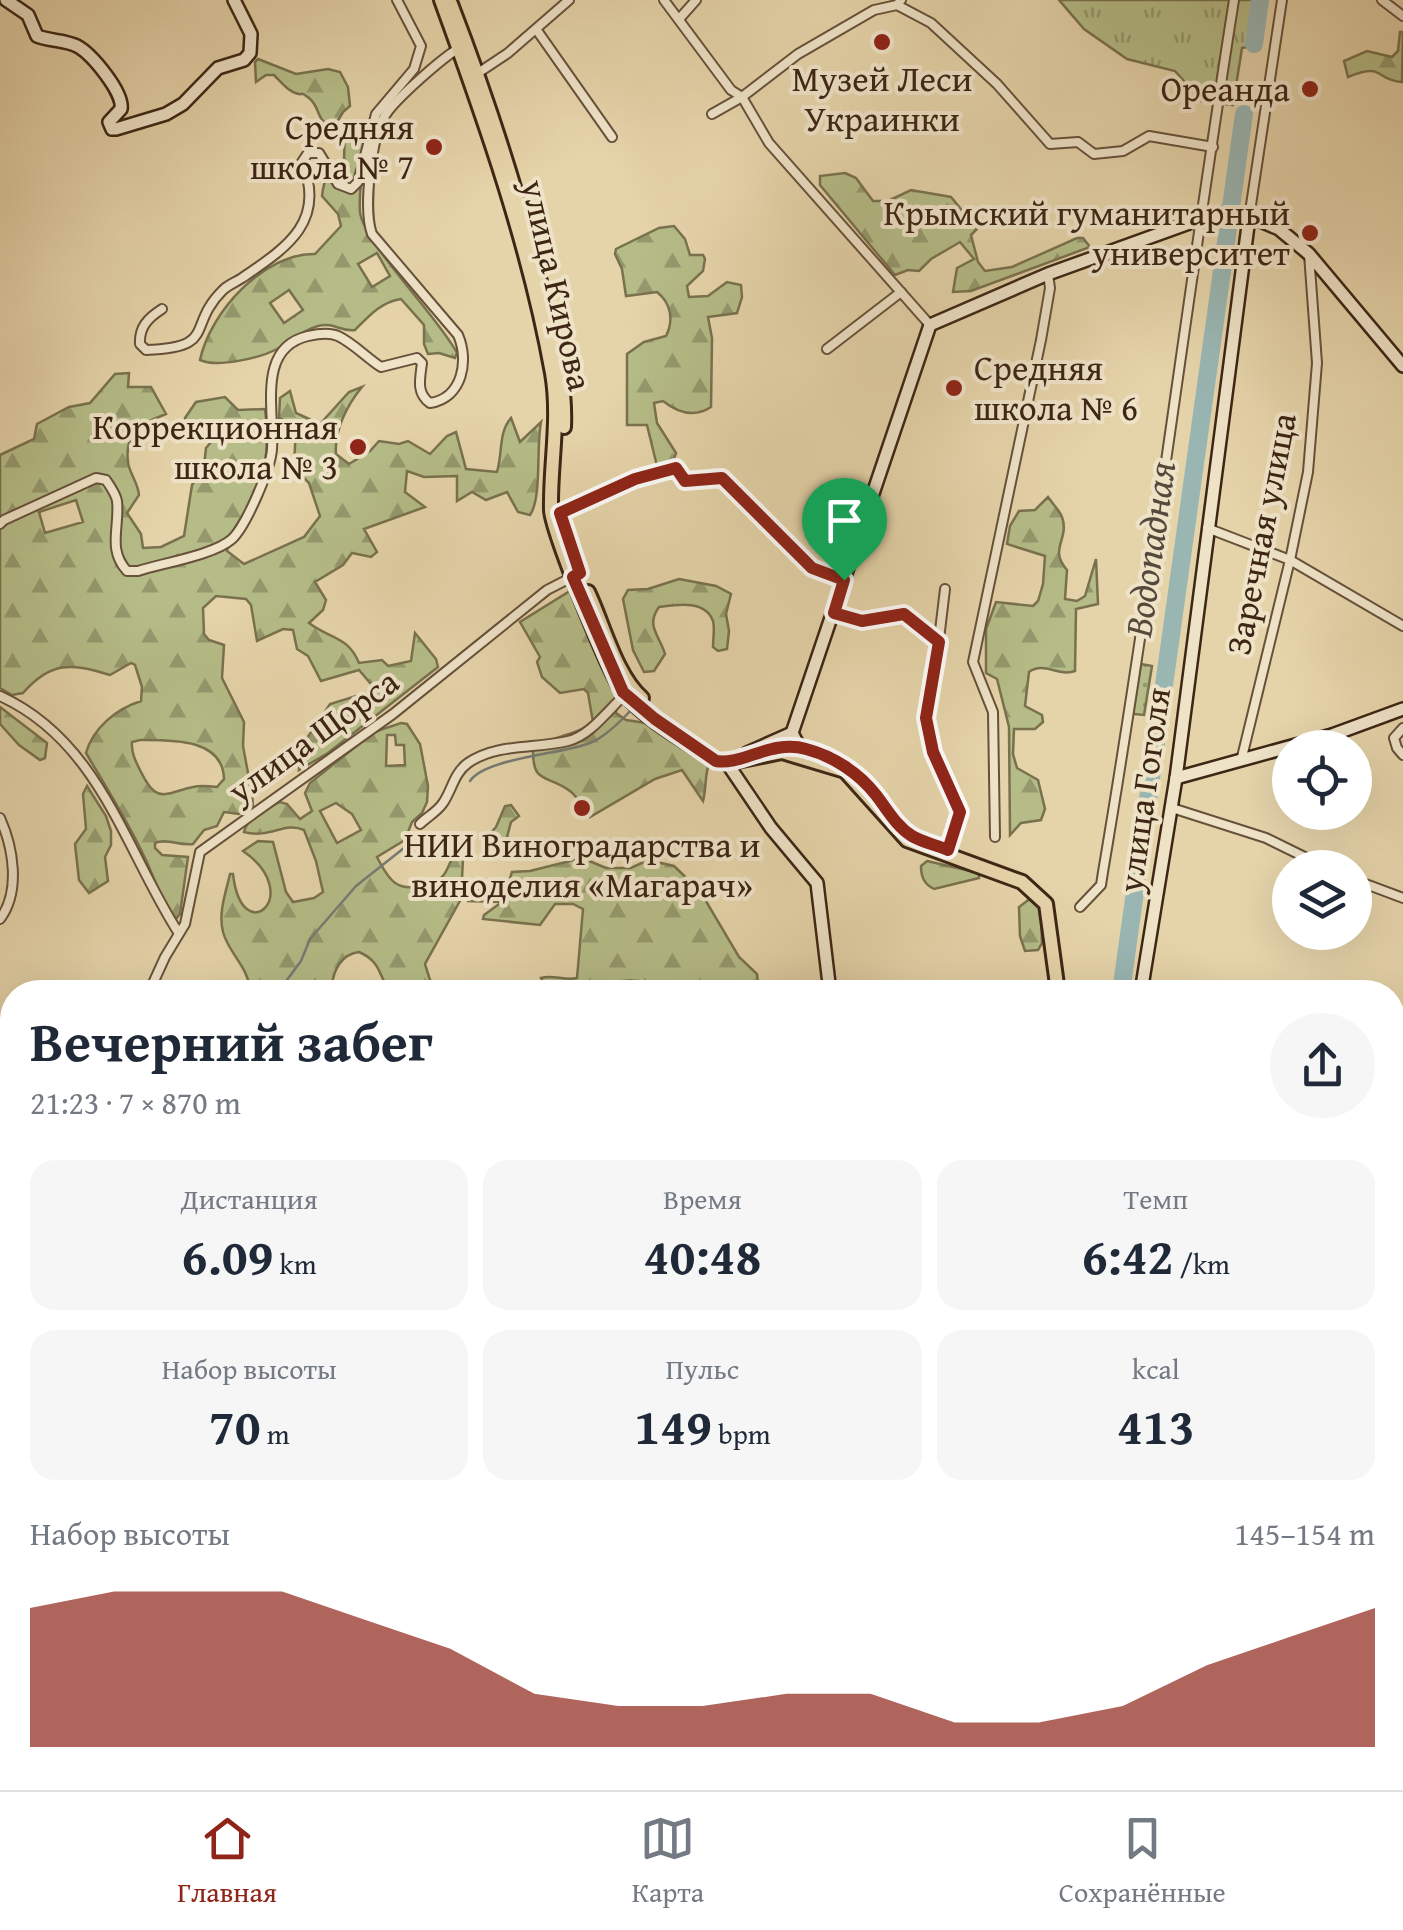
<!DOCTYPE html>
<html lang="ru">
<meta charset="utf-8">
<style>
:root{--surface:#fff;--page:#f6f6f7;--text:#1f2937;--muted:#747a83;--line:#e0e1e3;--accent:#8f2418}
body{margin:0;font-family:"Gentium Book Plus",serif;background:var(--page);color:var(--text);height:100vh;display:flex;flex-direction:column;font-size:38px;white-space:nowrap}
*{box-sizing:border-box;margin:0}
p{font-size:32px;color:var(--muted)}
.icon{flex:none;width:55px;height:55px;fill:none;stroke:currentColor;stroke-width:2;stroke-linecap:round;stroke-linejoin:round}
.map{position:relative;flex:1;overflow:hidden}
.panel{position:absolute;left:0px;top:980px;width:1405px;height:810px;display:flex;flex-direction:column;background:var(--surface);border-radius:40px 40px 0 0;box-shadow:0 10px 40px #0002}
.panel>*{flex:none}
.fabs{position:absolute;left:1272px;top:730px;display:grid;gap:20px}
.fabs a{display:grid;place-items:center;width:100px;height:100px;border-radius:50%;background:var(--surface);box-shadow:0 10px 40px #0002;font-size:50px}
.pin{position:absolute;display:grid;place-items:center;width:85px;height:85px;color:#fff;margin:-102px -42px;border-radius:50% 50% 50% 0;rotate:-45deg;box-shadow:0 0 10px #0007}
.pin .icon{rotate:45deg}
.round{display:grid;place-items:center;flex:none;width:105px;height:105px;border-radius:52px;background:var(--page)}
.summary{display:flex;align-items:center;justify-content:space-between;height:170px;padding:0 30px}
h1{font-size:55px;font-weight:600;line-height:75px}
.metrics{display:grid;grid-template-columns:repeat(3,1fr);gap:15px;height:170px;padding:10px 30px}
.metrics div{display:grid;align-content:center;border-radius:25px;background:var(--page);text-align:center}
.metrics b{font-size:50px;font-weight:600}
.metrics small{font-size:28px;font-weight:400}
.metrics p{font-size:28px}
.chart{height:280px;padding:20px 30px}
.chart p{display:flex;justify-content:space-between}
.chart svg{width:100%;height:180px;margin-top:10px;fill:var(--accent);opacity:.7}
.tab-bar{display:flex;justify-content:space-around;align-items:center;height:140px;border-top:2px solid var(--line);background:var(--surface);font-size:28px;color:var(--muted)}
.tab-bar a{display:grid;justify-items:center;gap:5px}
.tab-bar .current{color:var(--accent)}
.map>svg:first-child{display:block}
.grass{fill:url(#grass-dots);stroke:#79714e;stroke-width:2.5}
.forest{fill:url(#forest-firs);stroke:#79714e;stroke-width:2.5;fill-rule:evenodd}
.park{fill:url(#park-tufts);stroke:#79714e;stroke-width:2.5}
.pitch{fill:#b5bc87;stroke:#79714e;stroke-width:2.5}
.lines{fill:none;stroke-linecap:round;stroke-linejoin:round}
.stream{stroke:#747c74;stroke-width:2.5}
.river{stroke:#99b6b3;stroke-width:18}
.street-casing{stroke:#67513a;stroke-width:12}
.secondary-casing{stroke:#3d2615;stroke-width:16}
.primary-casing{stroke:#3d2615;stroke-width:18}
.street{stroke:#eee2c7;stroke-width:8}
.secondary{stroke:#eee2c7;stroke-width:11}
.primary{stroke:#e5d3a9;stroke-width:12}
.route-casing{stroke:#fff;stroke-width:20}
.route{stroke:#8f2418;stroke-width:12}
.poi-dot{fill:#8f2418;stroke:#eee2c7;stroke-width:4}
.labels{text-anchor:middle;stroke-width:8;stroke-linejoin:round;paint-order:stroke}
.poi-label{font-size:35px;fill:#3d2615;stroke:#eee2c7;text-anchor:end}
.street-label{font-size:35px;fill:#3d2615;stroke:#eee2c7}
.water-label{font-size:38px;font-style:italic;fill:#544a3c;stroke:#eee2c7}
</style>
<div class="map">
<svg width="1403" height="1790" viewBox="0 0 1403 1790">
<defs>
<pattern id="grass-dots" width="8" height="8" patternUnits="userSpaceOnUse" patternTransform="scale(2.5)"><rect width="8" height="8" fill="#b5bc87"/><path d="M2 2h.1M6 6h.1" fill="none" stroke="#94996d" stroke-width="1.8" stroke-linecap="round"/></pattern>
<pattern id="forest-firs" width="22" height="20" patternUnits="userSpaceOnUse" patternTransform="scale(2.5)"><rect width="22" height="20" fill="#b5bc87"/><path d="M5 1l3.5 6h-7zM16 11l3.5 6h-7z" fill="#94996d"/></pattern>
<pattern id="park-tufts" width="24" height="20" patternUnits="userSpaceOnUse" patternTransform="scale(2.5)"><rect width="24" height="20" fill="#b5bc87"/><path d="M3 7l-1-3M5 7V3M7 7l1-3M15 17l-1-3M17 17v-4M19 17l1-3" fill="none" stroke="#94996d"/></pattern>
</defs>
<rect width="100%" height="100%" fill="#e5d3a9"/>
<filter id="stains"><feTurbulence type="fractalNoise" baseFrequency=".002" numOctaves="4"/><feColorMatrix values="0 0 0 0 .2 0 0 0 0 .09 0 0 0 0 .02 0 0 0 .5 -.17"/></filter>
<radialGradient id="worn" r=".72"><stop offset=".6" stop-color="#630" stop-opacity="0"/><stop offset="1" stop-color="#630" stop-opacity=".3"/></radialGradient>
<polygon class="grass" points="1141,664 1152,666 1144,715 1133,714"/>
<g class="forest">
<path d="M 1400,32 L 1403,32 L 1402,82 C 1374,80 1385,62 1348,77 L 1344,61 L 1367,51 L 1392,57 L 1398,51 Z"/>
<path d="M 258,59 L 296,74 L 328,69 L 340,72 L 348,87 L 350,106 L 343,112 L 336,124 C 315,126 322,108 309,98 C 297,89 307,98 293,92 C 286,89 280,81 274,75 L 266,75 L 256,82 L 255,62 Z"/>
<path d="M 372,119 C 368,149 358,182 360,212 C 363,242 439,318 457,353 L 455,358 L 439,353 L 428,354 L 424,344 L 424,325 L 401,299 C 381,302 369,316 355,330 C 341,332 334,322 318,326 C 301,331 291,341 277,349 C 260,358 217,368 200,360 C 210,312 264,253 315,254 L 341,226 L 338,214 L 322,196 C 324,178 329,169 344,159 L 345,132 ZM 377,253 L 390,276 L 372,287 L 358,264 ZM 289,290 L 303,310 L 284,323 L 270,303 Z"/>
<polygon points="845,173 856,178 873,201 888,201 911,190 951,197 977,229 971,235 978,262 985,271 1012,267 1077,238 1083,238 1090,247 971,291 953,292 957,268 974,259 960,242 931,259 919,271 908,270 895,275 820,185 820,176"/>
<path d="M 674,226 L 685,239 L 690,255 L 703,255 L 705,259 L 703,271 L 687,286 L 689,297 L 708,296 L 727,282 L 741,285 L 742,297 L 737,313 L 708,317 L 712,338 L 711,407 C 694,418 678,413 663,401 L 654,403 L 657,423 L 676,453 L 672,465 L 657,466 L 647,425 L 627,425 L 627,354 L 644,342 L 666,336 C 674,320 671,303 657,292 L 626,296 L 622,269 L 615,254 L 616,249 L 659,228 Z"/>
<path d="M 129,373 L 128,387 L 151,387 L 166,414 C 142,423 124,432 128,462 C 129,473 138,482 139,495 L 127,513 L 141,534 L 143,548 L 161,547 L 184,536 L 192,485 L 204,466 L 206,448 L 223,428 L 217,421 L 190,432 L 185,418 L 196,402 L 225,397 L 238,410 L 265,409 C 269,438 268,467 255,495 C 245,515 230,528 227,551 L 244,564 L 304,537 L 320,516 L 309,483 L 294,468 L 296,425 L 279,418 L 280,398 L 290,391 L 296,413 L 320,424 L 349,392 L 362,387 C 347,405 334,431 336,454 L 349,464 L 370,451 L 379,441 L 399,444 L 408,441 L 430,454 L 447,436 L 456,432 L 466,469 L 497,472 C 503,452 498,433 511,418 L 520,442 L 541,422 C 536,448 542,498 530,515 L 518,512 L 507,492 L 486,500 L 472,492 L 457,501 L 457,476 L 424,477 L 407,471 L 405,492 L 425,507 L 364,529 L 377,552 L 371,557 L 352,553 L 343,565 L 315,582 L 326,600 L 323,610 L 309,623 C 330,639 348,636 359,663 L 382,660 L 388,666 L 411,661 L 415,633 L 436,659 L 438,667 L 328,753 L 299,770 L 301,747 L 330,704 L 376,690 L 359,670 L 321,681 L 308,656 L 297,649 L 293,630 L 283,629 L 257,641 L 251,605 L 246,599 L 216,596 L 203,608 L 204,634 L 209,640 L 224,645 L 222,678 L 244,722 L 243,746 L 248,773 L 258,785 L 252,790 L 253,808 L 239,814 L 224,812 L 217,826 L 204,830 L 193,844 C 179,846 167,838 155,843 L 155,848 L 162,855 L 188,857 L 180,914 L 176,919 C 160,900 155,878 144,856 C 127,820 106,787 86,753 C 93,728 116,709 141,701 L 142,687 L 135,665 L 131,663 L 110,675 C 71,663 51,661 23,693 L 12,695 L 0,688 L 0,455 L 34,439 L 37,424 L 69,407 L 90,403 L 115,374 ZM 76,500 L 83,522 L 45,533 L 39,512 ZM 140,740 C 171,740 223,738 224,779 L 217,787 C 209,786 200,785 193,787 C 165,793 157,805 141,772 C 136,762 131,753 132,742 Z"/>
<path d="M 1048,497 C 1052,503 1060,511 1062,517 C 1070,539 1048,549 1067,570 L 1065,599 L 1077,601 L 1085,596 L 1096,559 L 1098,604 L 1076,609 L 1075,671 C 1059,677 1044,661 1029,672 L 1025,706 L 1042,715 L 1043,722 L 1035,729 L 1014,729 L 1013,754 L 1017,768 L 1038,780 L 1045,809 L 1041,820 L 1021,823 L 1010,835 L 1009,727 L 997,679 L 986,673 L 986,629 L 996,602 L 1033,606 L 1038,601 L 1043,584 L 1045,556 L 1007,544 L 1010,526 L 1019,511 L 1035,510 Z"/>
<path d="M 679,579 L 716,586 L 731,594 L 726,614 L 729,631 L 727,649 L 718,651 L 713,647 C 713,640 715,628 713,621 C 705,599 675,605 659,607 C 645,626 660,636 665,654 L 654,671 L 644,672 L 633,650 L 623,599 L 628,590 L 648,589 Z"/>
<path d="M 578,586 L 616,692 L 616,713 L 626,720 L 653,724 L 710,761 C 704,775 707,786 703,801 L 682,770 L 655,779 L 590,817 C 584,809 578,797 570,791 C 546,773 532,786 533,747 C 551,737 578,735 593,722 L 588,693 L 584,689 L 560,693 L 542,677 L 537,662 L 540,657 L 520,622 Z"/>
<polygon points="0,707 47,743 45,758 40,760 19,745 0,724"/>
<path d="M 401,723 L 407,724 L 420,744 L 428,786 L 427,802 L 422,813 L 412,822 L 405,840 L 377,857 C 389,881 398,894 427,884 C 431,883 438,881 442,877 C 450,869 454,850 459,839 L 470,837 L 471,855 L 463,859 L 461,899 L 425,964 L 430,980 L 440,989 L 440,992 C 427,992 409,996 397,992 C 376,985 387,964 359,952 C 342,954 333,970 332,986 L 337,992 L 251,992 C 248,966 229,954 223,932 C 218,913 226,892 230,874 L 233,874 C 242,952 306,894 243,851 L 258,841 L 273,842 L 286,892 L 293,902 L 314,898 L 323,892 L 316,861 L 304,830 C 284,821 271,839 244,832 C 248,815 266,809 280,802 L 287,804 L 300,819 L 312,811 L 305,793 L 310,783 L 374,732 ZM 387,735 L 395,735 L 396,745 L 404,745 L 405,765 L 386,766 ZM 336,803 L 352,814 L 361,830 L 337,843 L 320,811 Z"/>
<polygon points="87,786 106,816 111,831 111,845 105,857 108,881 89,893 79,880 75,844 86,829 83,794"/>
<polygon points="511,805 519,816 511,822 507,837 535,852 533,859 511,859 502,844 485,839 496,827 505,806"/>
<path d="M 582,858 L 606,868 L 631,868 L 648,860 L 674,866 L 700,891 L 739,957 L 757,974 L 759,992 L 676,992 L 673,984 C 650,986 636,976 612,983 L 609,992 L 558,992 L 547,989 L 541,978 C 553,974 564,981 577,978 L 583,909 L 573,904 L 555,904 L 540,925 L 483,919 L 484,915 L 502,902 L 468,901 L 466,889 L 490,892 L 507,888 L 512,872 L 530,871 Z"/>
<path d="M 927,861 L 979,873 L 979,878 L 934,889 C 924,884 921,877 921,866 Z"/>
<polygon points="1031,898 1041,909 1042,943 1038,950 1025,951 1020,936 1019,907"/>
<polygon points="12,1062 12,1129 0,1131 0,1075"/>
<polygon points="12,1198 12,1377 10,1386 0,1390 0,1203"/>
</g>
<g class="park">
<polygon points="1059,0 1256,0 1248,47 1242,48 1233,105 1185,99 1184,81 1175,71 1127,59 1084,29"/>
<polygon points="1103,1778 1162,1778 1168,1790 1091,1790"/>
</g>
<polygon class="pitch" points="1393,1312 1403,1312 1403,1633 1392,1632"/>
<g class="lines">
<g class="stream">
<path d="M 470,781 C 485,758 563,754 590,743 C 605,737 622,720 633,708"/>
<polyline points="278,992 301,961 310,939 356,886 409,844"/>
<polyline points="0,1325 6,1310 12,1263"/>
</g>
<g class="river">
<polyline points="1254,44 1260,0"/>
<polyline points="1121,992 1244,114"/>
<polyline points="1196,1778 1202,1790"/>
</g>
<g class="street-casing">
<g id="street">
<polyline points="664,0 731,90 742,97 769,143 930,325"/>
<polyline points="1382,0 1403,16"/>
<polyline points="897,5 931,23 997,84 1050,144 1078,142 1094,154 1123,151 1149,136 1213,147"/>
<polyline points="680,18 696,0"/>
<polyline points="536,29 612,137"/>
<polyline points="475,75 508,53 569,0"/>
<polyline points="712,114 742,97 798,54 874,10 897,5 901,0"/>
<polyline points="1249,218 1282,0"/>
<path d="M 162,309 C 148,318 139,327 140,344 L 146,350 C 218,348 186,326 223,290 C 228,285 236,282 242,278 C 286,248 327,222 302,162 L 308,153 L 319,153 L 338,184 L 351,189 L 358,182 L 376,114 L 414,69 L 421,46 L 397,0"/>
<polyline points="827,349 901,292"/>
<polyline points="560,513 635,479 676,468 685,481 721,478 812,568 844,580"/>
<path d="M 0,524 L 4,520 L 96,478 L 106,480 C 110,486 116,494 117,501 C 120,527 107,549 127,571 L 138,571 C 163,563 214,555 232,539 C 246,526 271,468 272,449 C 275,411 256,348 308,336 C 317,334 329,332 338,336 C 353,343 367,358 381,367 L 417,358 L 422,363 C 420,379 416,393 430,403 C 463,398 469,360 458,335 L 372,234 C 363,209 371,136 386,114 C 397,98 444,56 461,47"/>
<polyline points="1207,528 1290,560 1403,626"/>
<polyline points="945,589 934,681 925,718 933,752 960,813 948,850"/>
<polyline points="834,613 862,621 904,614 939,642"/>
<path d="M 0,696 C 99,741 125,849 178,932"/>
<polyline points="1403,728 1394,738 1397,748 1403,755"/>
<polyline points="1241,761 1290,560 1308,472 1317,363 1309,254"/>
<polyline points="1172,808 1266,838 1327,868"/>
<path d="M 0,818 C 13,847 21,891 0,919"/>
<path d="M 420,824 C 427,817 438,811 443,803 C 452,790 454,773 468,763 C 497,743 535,749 568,741 C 592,735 609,708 628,692"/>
<polyline points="995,837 993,712 973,662 1041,340 1050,288 1048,274"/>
<polyline points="1355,880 1403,898"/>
<path d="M 1080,907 L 1101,885 L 1103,872 C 1152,582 1188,290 1234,0"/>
<polyline points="149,992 165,957 185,924 200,852 393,714 547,590 580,573"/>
<polyline points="0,1406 12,1403"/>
<polyline points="1017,1778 1026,1790"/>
<polyline points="1204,1778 1209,1790"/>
<polyline points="983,1790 1014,1778"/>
<polyline points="1050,1790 1064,1782 1083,1778"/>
</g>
</g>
<g class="secondary-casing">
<g id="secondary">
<path d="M 6,0 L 28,15 L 37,36 C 50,41 65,40 77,46 C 92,54 124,93 121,109 L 109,122 L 112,129 L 116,129 L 166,114 L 183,104 L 218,68 L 244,60 L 250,53 L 251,34 L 234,0"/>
<polyline points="747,753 792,733"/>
<polyline points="804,756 792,733 930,325 1048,274 1217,213 1258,220 1279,229 1309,254 1403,366"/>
<polyline points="727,763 771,828 817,883 830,992"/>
<polyline points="1176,778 1332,735 1403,709"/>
<polyline points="1141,992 1176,778 1249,218"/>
<polyline points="0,1433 12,1433"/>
<polyline points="762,1778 765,1790"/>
<polyline points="110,1790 124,1778"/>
<polyline points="527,1790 534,1778"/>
</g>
</g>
<g class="primary-casing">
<g id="primary">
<path d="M 441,0 C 485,121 529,245 552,373 C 560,419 550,464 551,510 C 552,531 610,676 624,693 C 648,721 686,741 716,761 L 727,763 L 782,752 L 845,771 L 907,840 L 1022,882 L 1046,904 L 1058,992"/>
<path d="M 451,4 C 488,100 520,198 544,298 C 554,340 566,383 564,427"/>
<path d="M 588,592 C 603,623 616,676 642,698"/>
<polyline points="1392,1133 1403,1142"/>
<polyline points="1392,1752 1403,1739"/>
<polyline points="1168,1778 1174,1790"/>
<polyline points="1359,1790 1370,1778"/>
</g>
</g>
<use href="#street" class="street"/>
<use href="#secondary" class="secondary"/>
<use href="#primary" class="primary"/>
</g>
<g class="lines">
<g class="route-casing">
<path id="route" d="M 676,468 L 685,481 L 722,478 L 812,568 L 844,580 L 834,613 L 862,621 L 904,614 L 939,642 L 926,718 L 933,752 L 960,812 L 948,850 C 936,845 922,842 912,836 C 896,826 887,809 876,795 C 859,773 833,756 806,749 C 772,739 741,766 716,761 L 655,719 L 623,692 L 573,577 L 580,573 L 560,513 L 635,479 Z"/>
</g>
<use href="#route" class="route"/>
</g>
<g class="poi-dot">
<circle cx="882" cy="42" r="10"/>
<circle cx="1310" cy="89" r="10"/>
<circle cx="434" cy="147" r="10"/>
<circle cx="1310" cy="233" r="10"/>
<circle cx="954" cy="388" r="10"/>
<circle cx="358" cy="447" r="10"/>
<circle cx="582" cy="808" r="10"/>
</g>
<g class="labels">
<g class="poi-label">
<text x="882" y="91" text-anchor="middle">Музей Леси<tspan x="882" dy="40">Украинки</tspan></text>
<text x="1290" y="101">Ореанда</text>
<text x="414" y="139">Средняя<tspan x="414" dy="40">школа № 7</tspan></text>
<text x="1290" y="225">Крымский гуманитарный<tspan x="1290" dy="40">университет</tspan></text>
<text x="974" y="380" text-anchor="start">Средняя<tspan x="974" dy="40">школа № 6</tspan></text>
<text x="338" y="439">Коррекционная<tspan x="338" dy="40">школа № 3</tspan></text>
<text x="582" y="857" text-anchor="middle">НИИ Виноградарства и<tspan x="582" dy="40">виноделия «Магарач»</tspan></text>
</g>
<g class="street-label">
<text transform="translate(557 285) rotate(77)" y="12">улица Кирова</text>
<text transform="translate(1261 534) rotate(-79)" y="12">Заречная улица</text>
<text transform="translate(313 736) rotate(-36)" y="12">улица Щорса</text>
<text transform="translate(1144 790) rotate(-82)" y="12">улица Гоголя</text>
</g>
<g class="water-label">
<text transform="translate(1150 549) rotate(-82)" y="13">Водопадная</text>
</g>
</g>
<rect width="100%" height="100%" filter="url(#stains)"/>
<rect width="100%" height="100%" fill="url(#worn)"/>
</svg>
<div class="fabs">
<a><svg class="icon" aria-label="locate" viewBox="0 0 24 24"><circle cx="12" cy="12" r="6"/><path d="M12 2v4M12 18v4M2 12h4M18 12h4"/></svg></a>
<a><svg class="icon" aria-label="layers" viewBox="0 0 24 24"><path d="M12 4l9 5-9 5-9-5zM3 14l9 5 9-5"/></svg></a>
</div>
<div class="pin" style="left:844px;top:580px;background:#1e9e55"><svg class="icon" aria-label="arrive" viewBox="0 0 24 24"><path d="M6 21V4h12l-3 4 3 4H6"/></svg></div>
<section class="panel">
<div class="summary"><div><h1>Вечерний забег</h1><p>21:23 · 7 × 870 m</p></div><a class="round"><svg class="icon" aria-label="share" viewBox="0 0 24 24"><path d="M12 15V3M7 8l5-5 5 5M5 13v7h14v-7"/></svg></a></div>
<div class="metrics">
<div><p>Дистанция</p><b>6.09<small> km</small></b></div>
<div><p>Время</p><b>40:48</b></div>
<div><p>Темп</p><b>6:42<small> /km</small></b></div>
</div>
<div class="metrics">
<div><p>Набор высоты</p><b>70<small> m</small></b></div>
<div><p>Пульс</p><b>149<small> bpm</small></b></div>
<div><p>kcal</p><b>413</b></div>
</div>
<div class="chart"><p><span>Набор высоты</span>145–154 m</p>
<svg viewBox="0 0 160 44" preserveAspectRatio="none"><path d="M0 44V10L10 6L20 6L30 6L40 13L50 20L60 31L70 34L80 34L90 31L100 31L110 38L120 38L130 34L140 24L150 17L160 10V44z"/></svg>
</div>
</section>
</div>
<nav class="tab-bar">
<a class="current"><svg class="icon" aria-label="home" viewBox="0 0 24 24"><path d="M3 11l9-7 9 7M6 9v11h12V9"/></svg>Главная</a>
<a><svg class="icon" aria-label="map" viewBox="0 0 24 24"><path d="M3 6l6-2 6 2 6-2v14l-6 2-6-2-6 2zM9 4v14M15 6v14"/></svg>Карта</a>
<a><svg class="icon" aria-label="saved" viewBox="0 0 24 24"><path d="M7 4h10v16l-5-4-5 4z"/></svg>Сохранённые</a>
</nav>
